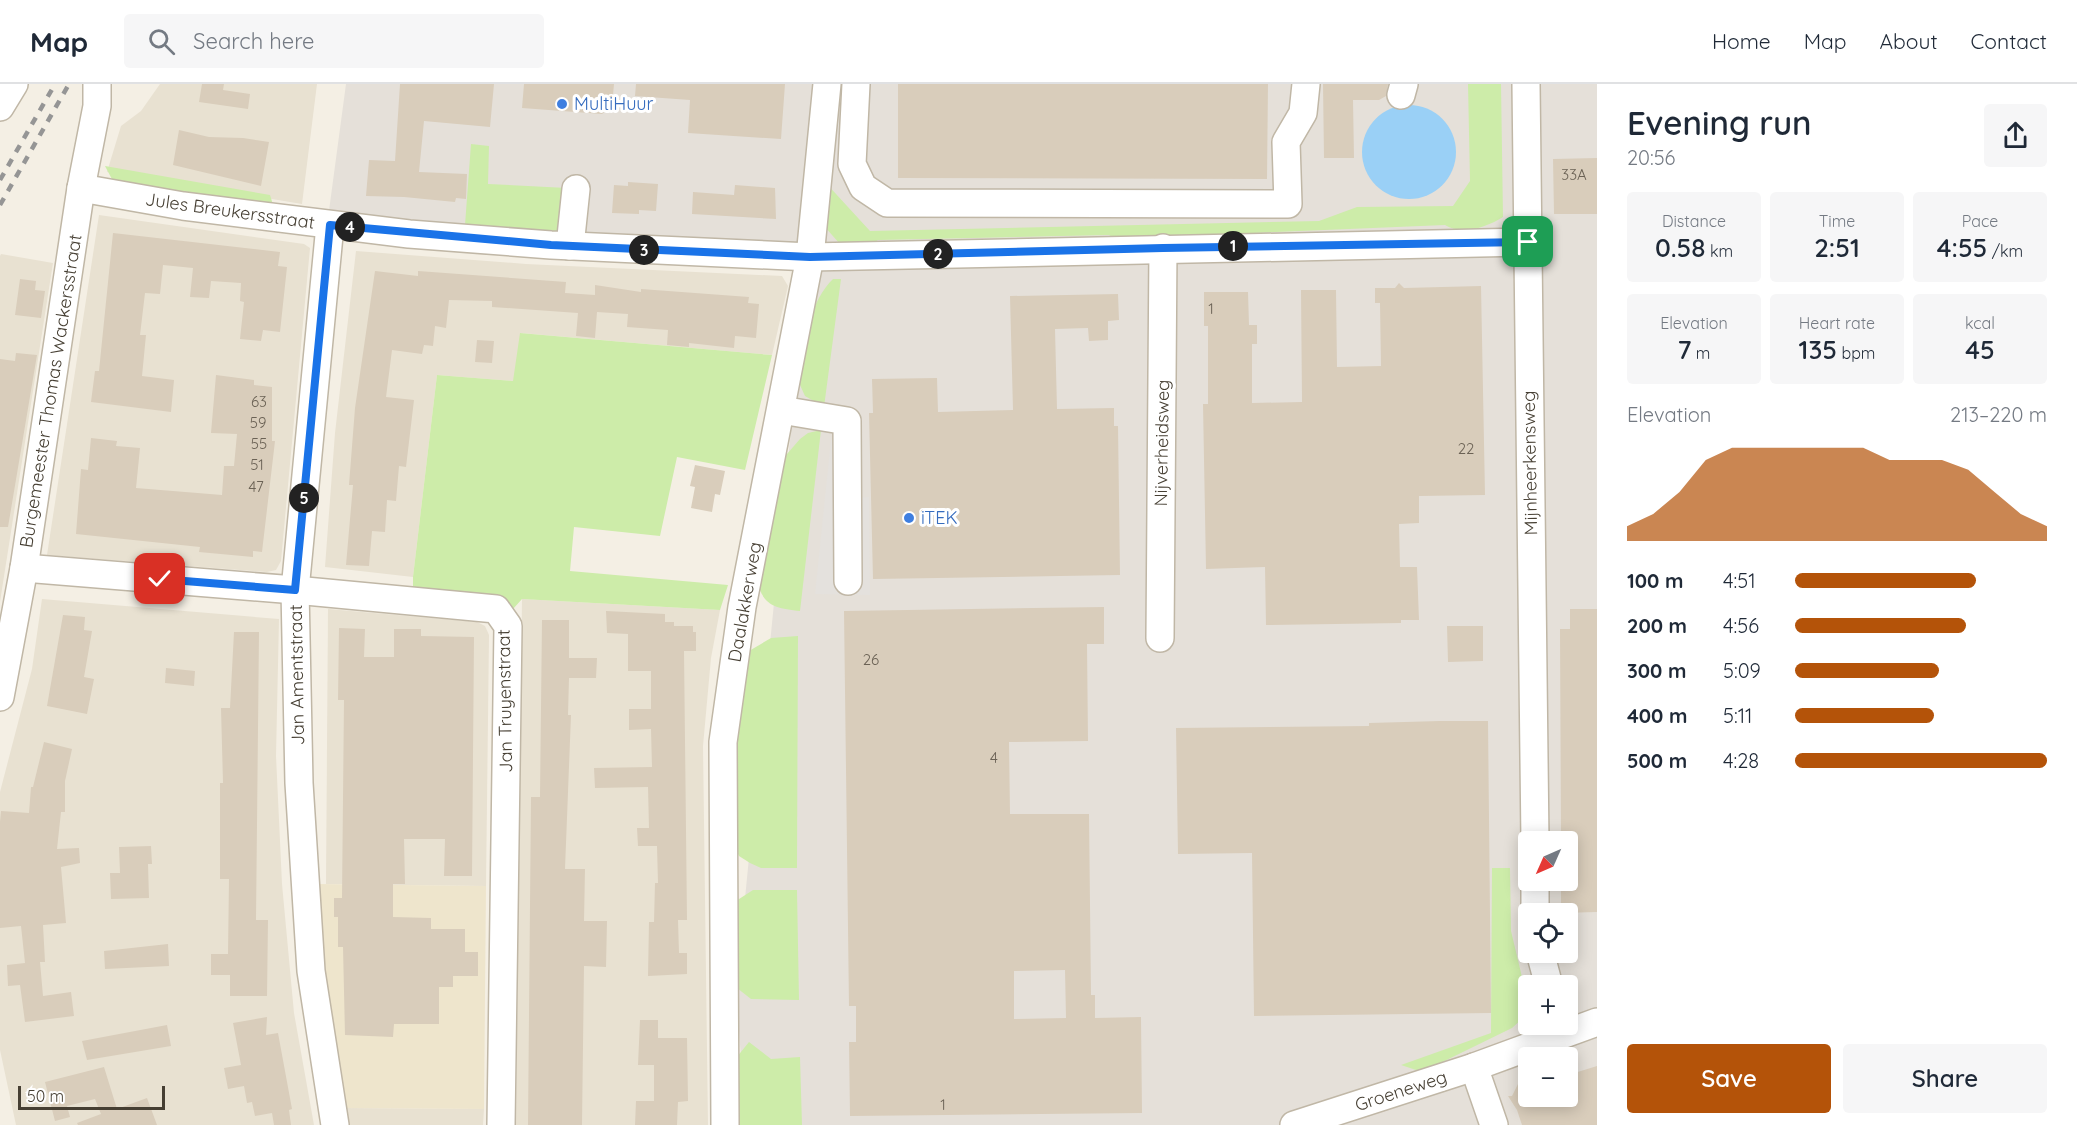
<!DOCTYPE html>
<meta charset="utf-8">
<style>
:root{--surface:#fff;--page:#f6f6f7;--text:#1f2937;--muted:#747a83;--line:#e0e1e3;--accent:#b45309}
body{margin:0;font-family:Quicksand,sans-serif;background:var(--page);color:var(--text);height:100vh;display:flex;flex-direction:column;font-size:22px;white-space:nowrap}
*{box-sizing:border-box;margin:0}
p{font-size:20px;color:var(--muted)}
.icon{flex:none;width:33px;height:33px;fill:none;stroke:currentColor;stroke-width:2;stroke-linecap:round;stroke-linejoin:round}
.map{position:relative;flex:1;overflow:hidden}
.drawer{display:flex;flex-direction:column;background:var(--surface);width:480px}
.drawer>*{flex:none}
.needle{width:39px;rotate:225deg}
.buttons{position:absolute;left:1518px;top:747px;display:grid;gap:12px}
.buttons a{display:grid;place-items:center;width:60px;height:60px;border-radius:6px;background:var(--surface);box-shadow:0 3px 15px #0003;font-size:30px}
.scale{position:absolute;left:18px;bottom:15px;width:147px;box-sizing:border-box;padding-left:6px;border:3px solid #463f33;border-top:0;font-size:16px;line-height:21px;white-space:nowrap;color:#463f33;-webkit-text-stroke:4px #fff;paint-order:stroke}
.pin{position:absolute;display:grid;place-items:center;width:51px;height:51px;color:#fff;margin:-26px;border-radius:12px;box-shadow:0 3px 9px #0006}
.km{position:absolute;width:30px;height:30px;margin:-15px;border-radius:50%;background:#222;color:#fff;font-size:16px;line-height:30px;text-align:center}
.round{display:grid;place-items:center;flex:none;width:63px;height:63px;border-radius:6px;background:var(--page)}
.head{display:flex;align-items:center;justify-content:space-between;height:102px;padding:0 30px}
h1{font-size:33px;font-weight:600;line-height:45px}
.stats{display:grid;grid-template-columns:repeat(3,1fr);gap:9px;height:102px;padding:6px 30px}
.stats div{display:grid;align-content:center;border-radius:6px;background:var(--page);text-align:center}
.stats b{font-size:26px;font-weight:600}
.stats small{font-size:16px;font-weight:400}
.stats p{font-size:16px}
.chart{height:168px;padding:12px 30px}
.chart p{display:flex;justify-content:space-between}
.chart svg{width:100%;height:108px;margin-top:6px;fill:var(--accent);opacity:.7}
.cta{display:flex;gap:12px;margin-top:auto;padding:12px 30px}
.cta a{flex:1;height:69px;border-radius:6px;background:var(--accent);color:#fff;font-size:24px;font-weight:600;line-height:69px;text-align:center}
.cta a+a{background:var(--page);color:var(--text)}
ul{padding:0 30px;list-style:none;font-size:20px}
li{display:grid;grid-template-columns:96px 72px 1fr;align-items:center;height:45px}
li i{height:15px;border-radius:8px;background:var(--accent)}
header{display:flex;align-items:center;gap:36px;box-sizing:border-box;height:84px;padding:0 30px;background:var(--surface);border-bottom:2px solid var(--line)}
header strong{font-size:28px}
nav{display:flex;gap:33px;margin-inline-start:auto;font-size:21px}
.search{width:420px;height:54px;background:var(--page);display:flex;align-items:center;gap:15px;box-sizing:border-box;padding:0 21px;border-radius:6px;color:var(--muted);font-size:22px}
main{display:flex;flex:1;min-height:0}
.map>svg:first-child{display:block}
.residential{fill:#e8e1d1}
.industrial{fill:#e5e0d9;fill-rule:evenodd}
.education{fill:#eee5cc}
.green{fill:#cdeca9}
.parking{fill:#e4e1dd}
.water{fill:#9ad0f6}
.building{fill:#d9cdbb;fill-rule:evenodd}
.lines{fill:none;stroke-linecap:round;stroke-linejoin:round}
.minor-casing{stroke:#c0b7a6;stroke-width:30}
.minor{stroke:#fff;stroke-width:27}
.rail{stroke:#959595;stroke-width:4.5;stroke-dasharray:8 8;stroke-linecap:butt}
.route-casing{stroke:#fff;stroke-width:12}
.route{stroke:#1a73e8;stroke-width:8}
.shop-dot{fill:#3f7fe0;stroke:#fff;stroke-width:2}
.labels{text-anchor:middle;stroke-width:6;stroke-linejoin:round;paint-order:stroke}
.number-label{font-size:15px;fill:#6b6255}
.shop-label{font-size:18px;fill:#366cbe;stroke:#fff;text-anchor:start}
.street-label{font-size:18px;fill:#463f33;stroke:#fff}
</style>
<header>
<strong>Map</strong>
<div class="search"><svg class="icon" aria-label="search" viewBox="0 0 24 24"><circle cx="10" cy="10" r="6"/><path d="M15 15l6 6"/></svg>Search here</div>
<nav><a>Home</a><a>Map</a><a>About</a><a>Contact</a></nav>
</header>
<main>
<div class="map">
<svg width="1597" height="1041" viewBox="0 0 1597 1041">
<rect width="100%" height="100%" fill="#f4efe4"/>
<g class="residential">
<polygon points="160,0 317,0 302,120 107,88 121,42 141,27"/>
<polygon points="99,131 304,160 310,164 281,477 276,486 267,488 47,471"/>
<polygon points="356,167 526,180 782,192 788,202 772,271 521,249 514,297 437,291 413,493 325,483 335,349"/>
<polygon points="1,170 53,179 0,518 0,172"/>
<polygon points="42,515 279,535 276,672 282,800 294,929 314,1041 16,1041 0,966 0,708 32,585"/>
<polygon points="522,515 720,526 711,574 703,662 708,1041 516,1041"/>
<polygon points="328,525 477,538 485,542 489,551 486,802 326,800"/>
<polygon points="345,1024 484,1025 483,1041 348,1041"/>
</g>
<path class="industrial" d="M 346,0 L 1597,0 L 1597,1041 L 746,1041 L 736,906 L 807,183 L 326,149 ZM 1528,758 L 1568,758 L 1568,796 L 1528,796 ZM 1528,830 L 1568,830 L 1568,868 L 1528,868 ZM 1528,902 L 1568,902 L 1568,940 L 1528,940 ZM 1528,974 L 1568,974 L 1568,1012 L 1528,1012 Z"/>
<polygon class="education" points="316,800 486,802 484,1025 345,1024 325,896"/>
<g class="green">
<path d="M 1468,0 L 1501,0 L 1503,133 C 1487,143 1462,152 1445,141 L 1155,153 L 1121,159 L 1109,151 L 878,156 L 862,166 L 840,160 L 824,142 L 825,98 L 870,147 L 1319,137 L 1357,123 L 1453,122 L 1470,97 Z"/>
<polygon points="471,60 489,62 488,100 567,104 559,148 465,141"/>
<polygon points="105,82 270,111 274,124 114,99"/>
<path d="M 833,195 L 841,195 L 824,323 L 805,312 C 802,305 796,294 797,286 C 800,258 813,214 833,195 Z"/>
<polygon points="520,249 772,271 745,386 677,373 660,452 574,443 570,487 728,501 720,526 522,515 513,525 413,516 413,493 437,291 513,297"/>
<path d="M 821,346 L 800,527 C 775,524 762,522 757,495 L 780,378 L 800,355 L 808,349 Z"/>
<polygon points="798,552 797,784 761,784 750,779 739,772 729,752 728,653 749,567 771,554"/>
<polygon points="1492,784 1510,784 1511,847 1528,918 1523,934 1512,944 1422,988 1401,981 1491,949"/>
<polygon points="753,806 797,806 799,916 751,915 737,904 736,817"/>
<polygon points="749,958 771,975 800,973 802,1041 732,1041 732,979"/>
</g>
<polygon class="parking" points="831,356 857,356 858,414 869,413 870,511 815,510"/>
<circle class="water" cx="1409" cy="68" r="47"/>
<g class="building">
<polygon points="202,0 224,0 223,6 250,10 248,25 199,18"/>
<polygon points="400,0 494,0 490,43 424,37 419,88 467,90 466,115 456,114 455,118 404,113 366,112 369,76 395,77"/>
<polygon points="524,0 614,0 612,22 602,30 522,24"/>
<polygon points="636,0 785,0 781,55 688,49 690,16 635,12"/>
<polygon points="898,0 1268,0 1267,95 898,94"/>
<polygon points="1323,0 1388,0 1386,12 1379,16 1353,16 1354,74 1324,74"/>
<polygon points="179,46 209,53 243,54 269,58 261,102 173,81"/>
<polygon points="1597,74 1597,130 1554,130 1553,75"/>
<polygon points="628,98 658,100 656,127 639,126 639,130 612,129 614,101 628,102"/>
<polygon points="735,101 775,104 776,135 692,130 693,108 734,111"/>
<polygon points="113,149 280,168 278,182 287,183 280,248 263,246 261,257 240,255 244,218 240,217 241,199 211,197 209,214 190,213 193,184 163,181 160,210 145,209 140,251 146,251 142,292 174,296 171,328 91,318 95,287 99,287"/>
<polygon points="375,187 418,192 418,187 566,198 565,209 595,211 595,201 641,208 641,205 749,213 748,219 759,220 756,254 735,252 734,264 689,259 689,263 667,261 668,246 627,243 628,230 597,228 595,254 576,252 578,229 492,223 492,217 449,216 446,244 435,242 433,262 424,261 422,270 392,266 386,313 414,316 406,383 399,382 396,417 387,416 385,448 372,447 369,482 346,481 353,401 349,401 355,324"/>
<polygon points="20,195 36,197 35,206 45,207 41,234 15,231"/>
<polygon points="1399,199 1404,204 1481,202 1485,411 1419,412 1419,439 1399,440 1400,483 1417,483 1419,536 1401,536 1401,539 1266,541 1265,483 1206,485 1203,320 1208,320 1208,242 1204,242 1204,208 1248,208 1249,241 1257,241 1257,260 1252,260 1252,319 1302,318 1301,206 1336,206 1337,283 1381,282 1380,219 1375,219 1375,204 1395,204"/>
<polygon points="1118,210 1119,236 1108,237 1108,256 1089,257 1088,244 1055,245 1057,325 1114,324 1114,342 1118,342 1120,491 873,495 869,329 873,329 872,295 937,294 938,328 1013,326 1010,212"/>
<polygon points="477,256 494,257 492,279 475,278"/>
<polygon points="16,269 37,271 8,443 0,443 0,275 15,277"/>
<polygon points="216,291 254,296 254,301 272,303 272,357 275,357 262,468 253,467 253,473 199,468 200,463 76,450 81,385 88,386 91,354 117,357 116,362 140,364 136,404 222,411 224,382 234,382 237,350 211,349"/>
<polygon points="695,381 725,387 720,411 715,410 712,428 691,424 695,403 690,402"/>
<path d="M 1104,523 L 1104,560 L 1087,560 L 1088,657 L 1009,658 L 1010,730 L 1089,730 L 1091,911 L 1095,911 L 1095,934 L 1141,933 L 1142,1029 L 850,1032 L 849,958 L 856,958 L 856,922 L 849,922 L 844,527 ZM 1065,886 L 1066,934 L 1014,935 L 1014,887 Z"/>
<polygon points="1570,525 1597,525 1597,828 1561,829 1561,796 1568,796 1568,758 1561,758 1560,545 1570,545"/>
<polygon points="606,527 665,530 665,538 674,538 674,542 693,542 693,548 696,548 696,567 684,567 687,836 678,836 679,869 687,869 687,890 648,892 649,838 654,838 655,799 658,799 657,762 638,762 637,744 649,744 648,703 595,704 594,684 652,683 651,645 629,646 629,625 651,625 651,587 628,587 628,550 607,549"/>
<polygon points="63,531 85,533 84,546 92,547 84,593 94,595 87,630 47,622"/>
<polygon points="542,536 569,536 569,574 597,574 596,594 569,594 568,631 571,631 565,785 585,785 584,837 607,837 606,883 584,882 582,1041 528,1041 531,713 540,713"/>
<polygon points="1447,542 1483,542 1483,577 1448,578"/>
<polygon points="339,544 365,545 364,573 394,573 394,545 421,545 421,552 474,553 472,792 444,792 445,755 404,755 405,800 393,800 393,833 431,834 431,845 465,845 465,868 478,868 478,892 453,892 453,903 439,903 439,940 394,940 393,953 345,951 343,863 338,863 338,833 334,833 334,814 342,814 344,616 338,616"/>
<polygon points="234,548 259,548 256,836 268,836 267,912 230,912 230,891 211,891 211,870 228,870 229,795 220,795 220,699 223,699 221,624 230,624"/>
<polygon points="166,584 195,587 194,602 165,599"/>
<polygon points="1440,637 1488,637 1491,929 1254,932 1252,769 1178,770 1176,644 1369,642 1369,639"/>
<polygon points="44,658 72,665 65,697 65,728 61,728 57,765 79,764 80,779 61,783 66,839 43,841 45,878 40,878 43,912 71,908 74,932 25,938 20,901 8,902 7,881 25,879 21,842 0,844 0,738 1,727 29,729 31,703 33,703"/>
<polygon points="151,762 152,780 148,780 149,814 111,815 110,789 120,789 119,763"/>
<polygon points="168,860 169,882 105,885 104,867"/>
<polygon points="267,933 266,951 278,949 292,1025 289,1026 291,1041 274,1041 272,1029 255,1032 252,1018 247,1019 244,1002 228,1005 224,984 241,981 233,939"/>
<polygon points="640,936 658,936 658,954 687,954 688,1017 678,1018 677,1041 635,1041 636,1017 654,1017 654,981 638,981"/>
<polygon points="167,941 171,962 87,976 82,957"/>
<polygon points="1528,980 1528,1012 1568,1012 1568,991 1597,982 1597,1041 1522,1041 1517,1026 1508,1012 1512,1012"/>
<polygon points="104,983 117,1025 147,1014 157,1041 78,1041 77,1039 101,1030 95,1015 67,1022 70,1033 55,1037 45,998"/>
</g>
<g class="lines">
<g class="minor-casing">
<g id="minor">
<polyline points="856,0 852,80 863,103 887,119 1288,120 1286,58 1303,29 1306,0"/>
<polyline points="1526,0 1535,758"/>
<polyline points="1401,11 1404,0"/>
<polyline points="0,23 14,0"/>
<polyline points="81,104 183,122 409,150 551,161 810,173 1528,158"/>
<polyline points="330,141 295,506 299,699 311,887 335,1041"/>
<polyline points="570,162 576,105"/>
<polyline points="781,326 847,337 848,497"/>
<polyline points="24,484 295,506 496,525 508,542 501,1041"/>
<polyline points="1160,554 1163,164"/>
<polyline points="0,613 24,484 81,104 97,22 97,0"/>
<polyline points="1535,796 1535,830"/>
<polyline points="1540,868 1549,902"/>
<polyline points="1474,983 1494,1041"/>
<polyline points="725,1041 723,658 742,523 810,173 827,0"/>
<polyline points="1294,1041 1474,983 1597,938"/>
</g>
</g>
<use href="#minor" class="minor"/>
<g class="rail">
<polyline points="0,96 55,0"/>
<polyline points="0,121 69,0"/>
</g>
</g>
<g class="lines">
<g class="route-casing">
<polyline id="route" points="160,495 295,506 330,141 551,161 810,173 1163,164 1528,158"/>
</g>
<use href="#route" class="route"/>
</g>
<g class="shop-dot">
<circle cx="562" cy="20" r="6"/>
<circle cx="909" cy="434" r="6"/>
</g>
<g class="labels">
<g class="number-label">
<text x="1574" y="96">33A</text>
<text x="1211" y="230">1</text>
<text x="259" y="323">63</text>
<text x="258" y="344">59</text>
<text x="259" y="365">55</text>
<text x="1466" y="370">22</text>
<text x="257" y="386">51</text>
<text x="256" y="408">47</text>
<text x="871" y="581">26</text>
<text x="994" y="679">4</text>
<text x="943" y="1026">1</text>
</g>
<g class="shop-label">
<text x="574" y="26">MultiHuur</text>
<text x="921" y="440">iTEK</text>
</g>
<g class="street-label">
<text transform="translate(230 127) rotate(8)" y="6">Jules Breukersstraat</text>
<text transform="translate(51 307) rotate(-81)" y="6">Burgemeester Thomas Wackersstraat</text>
<text transform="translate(1162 359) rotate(-89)" y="6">Nijverheidsweg</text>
<text transform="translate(1530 379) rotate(-91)" y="6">Mijnheerkensweg</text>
<text transform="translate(745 518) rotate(-80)" y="6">Daalakkerweg</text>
<text transform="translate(297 591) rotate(-91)" y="6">Jan Amentstraat</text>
<text transform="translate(505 617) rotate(-91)" y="6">Jan Truyenstraat</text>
<text transform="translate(1401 1007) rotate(-18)" y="6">Groeneweg</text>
</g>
</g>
</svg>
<div class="buttons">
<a><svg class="needle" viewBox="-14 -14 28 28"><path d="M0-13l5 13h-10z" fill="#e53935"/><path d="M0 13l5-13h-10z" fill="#747a83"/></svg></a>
<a><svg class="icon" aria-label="locate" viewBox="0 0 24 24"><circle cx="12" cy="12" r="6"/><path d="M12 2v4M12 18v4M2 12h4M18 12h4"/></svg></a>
<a>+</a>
<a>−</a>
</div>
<div class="scale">50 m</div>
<div class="pin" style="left:1528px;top:158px;background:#1e9e55"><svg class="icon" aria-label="arrive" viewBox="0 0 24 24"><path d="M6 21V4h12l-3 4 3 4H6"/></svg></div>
<div class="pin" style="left:160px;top:495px;background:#d93025"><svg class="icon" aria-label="check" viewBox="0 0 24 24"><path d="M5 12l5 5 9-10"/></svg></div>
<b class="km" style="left:1233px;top:162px">1</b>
<b class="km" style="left:938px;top:170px">2</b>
<b class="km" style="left:644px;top:166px">3</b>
<b class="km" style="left:350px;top:143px">4</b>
<b class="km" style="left:304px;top:414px">5</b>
</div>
<section class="drawer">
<div class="head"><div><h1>Evening run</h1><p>20:56</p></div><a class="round"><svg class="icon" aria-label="share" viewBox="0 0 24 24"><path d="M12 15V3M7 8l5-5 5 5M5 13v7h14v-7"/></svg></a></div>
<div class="stats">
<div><p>Distance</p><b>0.58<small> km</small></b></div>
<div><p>Time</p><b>2:51</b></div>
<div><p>Pace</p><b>4:55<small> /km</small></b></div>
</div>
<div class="stats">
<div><p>Elevation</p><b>7<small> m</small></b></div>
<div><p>Heart rate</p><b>135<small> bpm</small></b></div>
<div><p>kcal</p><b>45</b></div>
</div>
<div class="chart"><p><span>Elevation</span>213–220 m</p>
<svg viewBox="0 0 160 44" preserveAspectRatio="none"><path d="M0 44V38L10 33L20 24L30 11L40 6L50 6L60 6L70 6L80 6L90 6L100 11L110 11L120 11L130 15L140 24L150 33L160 38V44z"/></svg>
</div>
<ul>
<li><b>100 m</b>4:51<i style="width:72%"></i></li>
<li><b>200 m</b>4:56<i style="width:68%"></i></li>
<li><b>300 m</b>5:09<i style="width:57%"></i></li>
<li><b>400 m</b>5:11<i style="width:55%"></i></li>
<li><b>500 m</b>4:28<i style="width:100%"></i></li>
</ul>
<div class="cta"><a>Save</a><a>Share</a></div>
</section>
</main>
